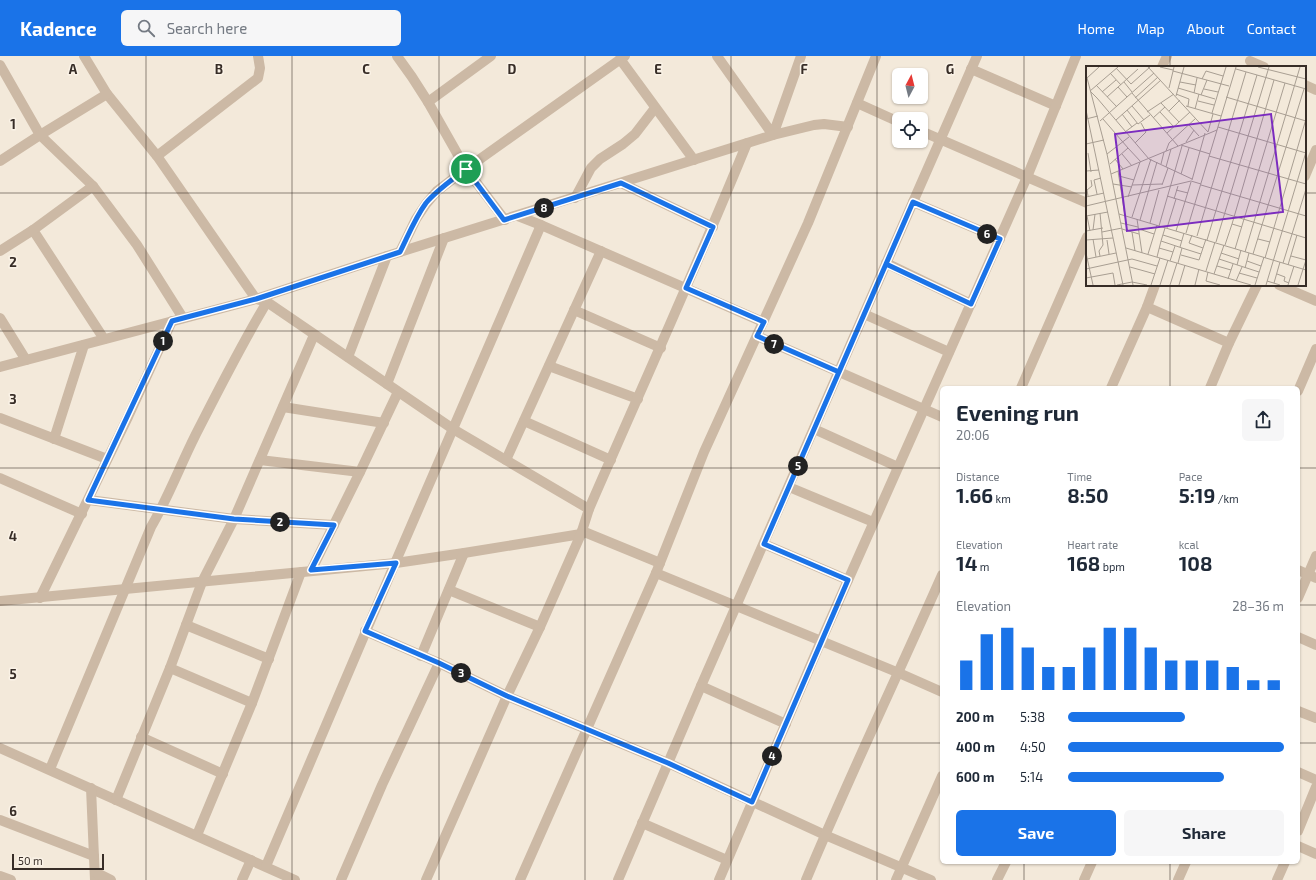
<!DOCTYPE html>
<meta charset="utf-8">
<style>
:root{--surface:#fff;--page:#f6f6f7;--text:#1f2937;--muted:#747a83;--accent:#1a73e8}
body{margin:0;font-family:"Exo 2",sans-serif;background:var(--page);color:var(--text);height:100vh;display:flex;flex-direction:column;font-size:15px;white-space:nowrap}
*{box-sizing:border-box;margin:0}
p{font-size:13px;color:var(--muted)}
.icon{flex:none;width:22px;height:22px;fill:none;stroke:currentColor;stroke-width:2;stroke-linecap:round;stroke-linejoin:round}
.map{position:relative;flex:1;overflow:hidden}
.panel{position:absolute;left:940px;top:330px;width:360px;height:478px;display:flex;flex-direction:column;background:var(--surface);border-radius:6px;box-shadow:0 1px 3px #0004}
.panel>*{flex:none}
.needle{width:26px;rotate:7deg}
.controls{position:absolute;left:892px;top:12px;display:grid;gap:8px}
.controls a{display:grid;place-items:center;width:36px;height:36px;border-radius:6px;background:var(--surface);box-shadow:0 1px 3px #0004;font-size:20px}
.scale{position:absolute;left:12px;bottom:10px;width:92px;box-sizing:border-box;padding-left:4px;border:2px solid #372d27;border-top:0;font-size:11px;line-height:14px;white-space:nowrap;color:#372d27;-webkit-text-stroke:3px #faf2e6;paint-order:stroke}
.pin{position:absolute;display:grid;place-items:center;width:34px;height:34px;color:#fff;margin:-17px;border:2px solid #fff;border-radius:50%;box-shadow:0 1px 4px #0007}
.km{position:absolute;width:20px;height:20px;margin:-10px;border-radius:50%;background:#222;color:#fff;font-size:11px;line-height:20px;text-align:center}
.round{display:grid;place-items:center;flex:none;width:42px;height:42px;border-radius:6px;background:var(--page)}
.summary{display:flex;align-items:center;justify-content:space-between;height:68px;padding:0 16px}
h1{font-size:22px;font-weight:700;line-height:30px}
.figures{display:grid;grid-template-columns:repeat(3,1fr);gap:6px;height:68px;padding:4px 16px}
.figures div{display:grid;align-content:center}
.figures b{font-size:20px;font-weight:700}
.figures small{font-size:11px;font-weight:400}
.figures p{font-size:11px}
.chart{height:112px;padding:8px 16px}
.chart p{display:flex;justify-content:space-between}
.chart svg{width:100%;height:72px;margin-top:4px;stroke:var(--accent);stroke-width:6}
.primary-button{display:flex;gap:8px;margin-top:auto;padding:8px 16px}
.primary-button a{flex:1;height:46px;border-radius:6px;background:var(--accent);color:#fff;font-size:16px;font-weight:700;line-height:46px;text-align:center}
.primary-button a+a{background:var(--page);color:var(--text)}
ul{padding:0 16px;list-style:none;font-size:13px}
li{display:grid;grid-template-columns:64px 48px 1fr;align-items:center;height:30px}
li i{height:10px;border-radius:5px;background:var(--accent)}
header{display:flex;align-items:center;gap:24px;box-sizing:border-box;height:56px;padding:0 20px;background:var(--accent);color:#fff}
header strong{font-size:19px}
nav{display:flex;gap:22px;margin-inline-start:auto;font-size:14px}
.search{width:280px;height:36px;background:var(--page);display:flex;align-items:center;gap:10px;box-sizing:border-box;padding:0 14px;border-radius:6px;color:var(--muted);font-size:15px}
.map>svg:first-child{display:block}
.lines{fill:none;stroke-linecap:round;stroke-linejoin:round}
.street{stroke:#ccb9a5;stroke-width:10}
.route-casing{stroke:#fff;stroke-width:8}
.route{stroke:#1a73e8;stroke-width:5}
.grid{fill:none;stroke:#372d27;stroke-width:1;stroke-opacity:0.55}
.inset-road{fill:none;stroke:#a89e92;stroke-width:1}
.view{fill:#7b2cbf;fill-opacity:0.15;stroke:#7b2cbf;stroke-width:2}
.inset-edge{fill:none;stroke:#372d27;stroke-width:2}
.grid-label{font-size:13px;text-anchor:middle;font-weight:bold;fill:#372d27;stroke:#faf2e6;stroke-width:3;stroke-linejoin:round;paint-order:stroke}
</style>
<header>
<strong>Kadence</strong>
<div class="search"><svg class="icon" aria-label="search" viewBox="0 0 24 24"><circle cx="10" cy="10" r="6"/><path d="M15 15l6 6"/></svg>Search here</div>
<nav><a>Home</a><a>Map</a><a>About</a><a>Contact</a></nav>
</header>
<div class="map">
<svg width="1316" height="824" viewBox="0 0 1316 824">
<rect width="100%" height="100%" fill="#f3e9da"/>
<g class="lines">
<g class="street">
<polyline points="84,0 107,38 157,100 256,243 267,246 453,373 589,453"/>
<polyline points="397,0 412,21 428,46 466,113 505,164"/>
<polyline points="717,0 773,79 801,0"/>
<polyline points="620,3 694,104"/>
<polyline points="1250,5 1264,11"/>
<polyline points="0,9 40,79 93,130"/>
<polyline points="1162,11 1167,0"/>
<polyline points="971,13 1056,50"/>
<polyline points="1305,29 1316,34"/>
<polyline points="428,46 491,0"/>
<polyline points="857,47 899,66"/>
<polyline points="921,75 1087,147"/>
<polyline points="157,100 258,22 260,12 258,0"/>
<polyline points="0,105 40,79 107,38"/>
<polyline points="1305,120 1316,94"/>
<polyline points="621,127 713,171"/>
<polyline points="575,142 591,112 600,103 623,88 635,78 655,52"/>
<polyline points="913,146 1000,183"/>
<polyline points="518,160 541,169 763,266"/>
<polyline points="33,174 104,283"/>
<polyline points="0,195 33,174 93,130 137,189 183,262"/>
<polyline points="400,196 416,163 426,148 437,135 466,113 625,0"/>
<polyline points="886,207 971,248"/>
<polyline points="1279,229 1316,245"/>
<polyline points="1147,251 1229,287"/>
<polyline points="574,254 661,292"/>
<polyline points="864,258 949,296"/>
<polyline points="0,262 26,304"/>
<polyline points="757,280 942,361"/>
<polyline points="348,301 387,200"/>
<polyline points="549,310 638,343"/>
<polyline points="0,311 256,243 387,200 773,79 814,69 824,68 848,71"/>
<polyline points="387,328 444,182"/>
<polyline points="1021,332 1087,181"/>
<polyline points="1111,332 1147,251 1155,229"/>
<polyline points="1210,332 1229,287 1257,229"/>
<polyline points="1298,335 1316,293"/>
<polyline points="283,351 384,367"/>
<polyline points="0,362 107,403"/>
<polyline points="524,365 611,404"/>
<polyline points="814,373 898,411"/>
<polyline points="54,383 84,289"/>
<polyline points="260,404 360,416"/>
<polyline points="506,404 601,195"/>
<polyline points="0,422 82,458"/>
<polyline points="789,431 873,466"/>
<polyline points="89,444 234,463 334,469"/>
<polyline points="582,475 660,507"/>
<polyline points="764,488 848,524"/>
<polyline points="1298,514 1316,522"/>
<polyline points="311,515 360,416 398,336"/>
<polyline points="656,517 899,617 942,636"/>
<polyline points="449,534 540,571"/>
<polyline points="40,542 128,361 172,265"/>
<polyline points="1298,542 1316,500"/>
<path d="M 0,545 L 396,507 L 464,497 L 581,478 L 589,453 C 642,331 697,210 747,87"/>
<polyline points="186,569 269,603"/>
<polyline points="365,575 439,607 507,640 668,707 825,779 931,824"/>
<polyline points="1298,581 1316,589"/>
<polyline points="421,600 464,497"/>
<polyline points="170,612 252,647"/>
<polyline points="701,630 786,668"/>
<polyline points="1298,655 1316,662"/>
<polyline points="141,681 223,718"/>
<polyline points="0,692 295,824"/>
<path d="M 50,713 L 151,471 C 168,442 180,410 195,380 C 218,335 241,289 267,246"/>
<polyline points="1298,716 1316,724"/>
<polyline points="91,732 95,824"/>
<polyline points="116,744 170,612 202,526 234,463 314,279"/>
<polyline points="0,764 94,800"/>
<polyline points="642,767 727,804"/>
<polyline points="1298,775 1316,731"/>
<polyline points="197,779 252,647 301,516"/>
<polyline points="1298,790 1316,798"/>
<path d="M 266,810 C 356,596 449,382 541,169"/>
<polyline points="95,816 111,824"/>
<polyline points="0,820 11,824"/>
<polyline points="242,824 251,804"/>
<polyline points="341,824 382,729 439,607"/>
<polyline points="426,824 507,640 540,571 581,478"/>
<polyline points="520,824 656,517 704,396 808,167 876,0"/>
<polyline points="618,824 701,630 977,0"/>
<polyline points="719,824 821,585 1027,121 1076,0"/>
<path d="M 806,824 C 849,721 897,621 942,519"/>
<polyline points="896,824 942,720"/>
<polyline points="997,824 1006,806"/>
<polyline points="1084,824 1092,806"/>
<polyline points="1178,824 1186,806"/>
<polyline points="1277,824 1285,806"/>
</g>
</g>
<g class="lines">
<g class="route-casing">
<path id="route" d="M 466,113 C 452,124 437,134 426,147 C 415,162 408,180 400,196 L 256,243 L 172,265 L 88,444 L 234,463 L 334,469 L 311,514 L 396,507 L 365,575 L 439,607 L 507,640 L 668,707 L 752,746 L 848,524 L 764,488 C 814,374 863,260 913,146 L 1000,183 L 971,248 L 886,208 L 839,316 L 757,280 L 764,266 L 686,232 L 713,171 L 621,127 L 504,164 L 466,113"/>
</g>
<use href="#route" class="route"/>
</g>
<path class="grid" d="M 146,0 L 146,824M 292,0 L 292,824M 439,0 L 439,824M 585,0 L 585,824M 731,0 L 731,824M 877,0 L 877,824M 1024,0 L 1024,332M 1170,0 L 1170,11M 0,137 L 1087,137M 1305,137 L 1316,137M 1170,229 L 1170,332M 0,275 L 1316,275M 0,412 L 942,412M 1298,412 L 1316,412M 0,549 L 942,549M 1298,549 L 1316,549M 0,687 L 942,687M 1298,687 L 1316,687M 1024,806 L 1024,824M 1170,806 L 1170,824"/>
<g transform="translate(1086 10)">
<rect width="220" height="220" fill="#f3e9da"/>
<path class="inset-road" d="M 62,1 L 122,66 L 127,48M 74,1 L 87,4M 172,1 L 220,13M 30,2 L 45,18 L 64,1M 150,3 L 220,23M 87,5 L 143,20M 24,7 L 35,19M 0,8 L 21,88 L 47,219M 1,12 L 13,1M 116,13 L 120,5 L 137,10M 38,16 L 46,26M 94,16 L 110,19M 10,19 L 31,41M 32,21 L 41,31M 83,22 L 88,1M 92,22 L 129,33M 118,23 L 132,26M 16,26 L 30,14M 46,27 L 92,80M 108,27 L 111,12M 90,28 L 103,33 L 102,40M 115,29 L 121,14M 90,30 L 98,1M 21,31 L 52,3M 140,31 L 220,55M 11,32 L 63,93 L 106,113M 11,32 L 4,25 L 32,1M 49,32 L 72,11M 112,35 L 128,39M 75,37 L 93,56M 46,40 L 58,54M 100,40 L 135,50M 109,43 L 113,28M 0,44 L 37,219M 41,44 L 52,58 L 64,49M 83,45 L 94,34M 61,46 L 88,28M 74,46 L 88,61M 126,47 L 140,1M 36,48 L 46,61M 67,52 L 79,41M 0,53 L 12,50M 17,53 L 42,82M 30,54 L 75,14M 14,55 L 68,7M 103,59 L 113,70M 132,61 L 220,87M 39,66 L 51,57M 81,67 L 104,46M 100,76 L 108,64M 49,77 L 60,66 L 55,57M 0,78 L 18,74M 95,79 L 124,88M 80,85 L 83,77 L 110,52M 2,87 L 5,106M 21,88 L 43,71M 36,88 L 46,100M 123,90 L 220,118M 29,93 L 37,103M 24,98 L 42,82 L 55,96M 75,98 L 78,86M 80,101 L 85,83M 0,105 L 13,104M 32,105 L 39,150M 25,108 L 131,64M 95,108 L 103,82M 33,110 L 48,114M 106,114 L 119,67M 27,118 L 46,121M 46,119 L 76,118M 76,119 L 82,102M 115,119 L 220,150M 90,124 L 102,127M 11,128 L 8,114 L 15,112M 2,130 L 1,124 L 6,120 L 5,114M 81,130 L 220,172M 0,131 L 18,127M 42,131 L 54,96M 88,133 L 92,120M 0,140 L 105,115 L 115,118M 33,148 L 220,204M 0,150 L 22,146M 1,150 L 4,165M 46,151 L 65,93M 51,153 L 56,187M 54,154 L 71,96M 35,157 L 52,161M 64,157 L 73,124M 146,158 L 188,14M 73,160 L 96,80M 79,162 L 75,175 L 96,182 L 92,197M 81,162 L 90,133M 36,163 L 53,168M 53,163 L 68,168M 7,164 L 9,148M 0,165 L 17,162M 90,165 L 105,116M 16,166 L 36,162M 46,166 L 49,185M 100,167 L 150,1M 77,169 L 96,175M 106,169 L 103,177 L 117,182M 111,170 L 160,6M 7,173 L 10,191M 172,173 L 184,176M 0,174 L 27,172M 21,174 L 23,188M 121,174 L 171,9M 130,176 L 183,1M 139,179 L 146,158 L 156,161M 94,181 L 98,167M 40,182 L 165,219M 73,182 L 87,186M 96,182 L 115,188M 149,183 L 199,17M 159,186 L 214,1M 0,187 L 7,219M 135,187 L 153,193M 62,188 L 71,159M 167,188 L 218,23M 95,189 L 113,194 L 120,173M 14,190 L 13,185 L 17,179 L 14,147M 205,190 L 220,194M 71,191 L 75,175M 179,192 L 220,53M 1,193 L 30,187M 133,193 L 173,206M 84,195 L 89,180M 161,195 L 175,200M 197,197 L 220,123M 151,199 L 155,184M 202,199 L 211,169M 131,200 L 145,204M 44,201 L 69,208M 159,202 L 163,187M 0,203 L 46,193 L 71,200M 120,205 L 129,176M 122,206 L 120,215 L 134,219M 153,207 L 171,212M 128,208 L 138,179M 191,208 L 199,211 L 198,215 L 203,217M 0,212 L 27,207 L 29,219M 142,213 L 147,198M 150,215 L 156,201M 181,215 L 194,219M 188,217 L 194,196M 31,219 L 46,216 L 61,219M 65,219 L 74,192M 74,219 L 82,194M 84,219 L 91,197M 93,219 L 99,199M 109,219 L 113,203M 169,219 L 178,191M 180,219 L 220,86M 202,219 L 208,200M 212,219 L 220,194"/>
<path class="view" d="M 185,48 L 197,146 L 41,165 L 29,68 Z"/>
<rect width="220" height="220" class="inset-edge"/>
</g>
<g class="grid-label">
<text x="73" y="18">A</text>
<text x="219" y="18">B</text>
<text x="366" y="18">C</text>
<text x="512" y="18">D</text>
<text x="658" y="18">E</text>
<text x="804" y="18">F</text>
<text x="950" y="18">G</text>
<text x="13" y="73">1</text>
<text x="13" y="211">2</text>
<text x="13" y="348">3</text>
<text x="13" y="485">4</text>
<text x="13" y="623">5</text>
<text x="13" y="760">6</text>
</g>
</svg>
<div class="controls">
<a><svg class="needle" viewBox="-14 -14 28 28"><path d="M0-13l5 13h-10z" fill="#e53935"/><path d="M0 13l5-13h-10z" fill="#747a83"/></svg></a>
<a><svg class="icon" aria-label="locate" viewBox="0 0 24 24"><circle cx="12" cy="12" r="6"/><path d="M12 2v4M12 18v4M2 12h4M18 12h4"/></svg></a>
</div>
<div class="scale">50 m</div>
<div class="pin" style="left:466px;top:113px;background:#1e9e55"><svg class="icon" aria-label="arrive" viewBox="0 0 24 24"><path d="M6 21V4h12l-3 4 3 4H6"/></svg></div>
<b class="km" style="left:163px;top:285px">1</b>
<b class="km" style="left:280px;top:466px">2</b>
<b class="km" style="left:461px;top:617px">3</b>
<b class="km" style="left:772px;top:700px">4</b>
<b class="km" style="left:798px;top:410px">5</b>
<b class="km" style="left:987px;top:178px">6</b>
<b class="km" style="left:774px;top:288px">7</b>
<b class="km" style="left:544px;top:152px">8</b>
<section class="panel">
<div class="summary"><div><h1>Evening run</h1><p>20:06</p></div><a class="round"><svg class="icon" aria-label="share" viewBox="0 0 24 24"><path d="M12 15V3M7 8l5-5 5 5M5 13v7h14v-7"/></svg></a></div>
<div class="figures">
<div><p>Distance</p><b>1.66<small> km</small></b></div>
<div><p>Time</p><b>8:50</b></div>
<div><p>Pace</p><b>5:19<small> /km</small></b></div>
</div>
<div class="figures">
<div><p>Elevation</p><b>14<small> m</small></b></div>
<div><p>Heart rate</p><b>168<small> bpm</small></b></div>
<div><p>kcal</p><b>108</b></div>
</div>
<div class="chart"><p><span>Elevation</span>28–36 m</p>
<svg viewBox="0 0 160 44" preserveAspectRatio="none"><path d="M5 44V26M15 44V10M25 44V6M35 44V18M45 44V30M55 44V30M65 44V18M75 44V6M85 44V6M95 44V18M105 44V26M115 44V26M125 44V26M135 44V30M145 44V38M155 44V38"/></svg>
</div>
<ul>
<li><b>200 m</b>5:38<i style="width:54%"></i></li>
<li><b>400 m</b>4:50<i style="width:100%"></i></li>
<li><b>600 m</b>5:14<i style="width:72%"></i></li>
</ul>
<div class="primary-button"><a>Save</a><a>Share</a></div>
</section>
</div>
